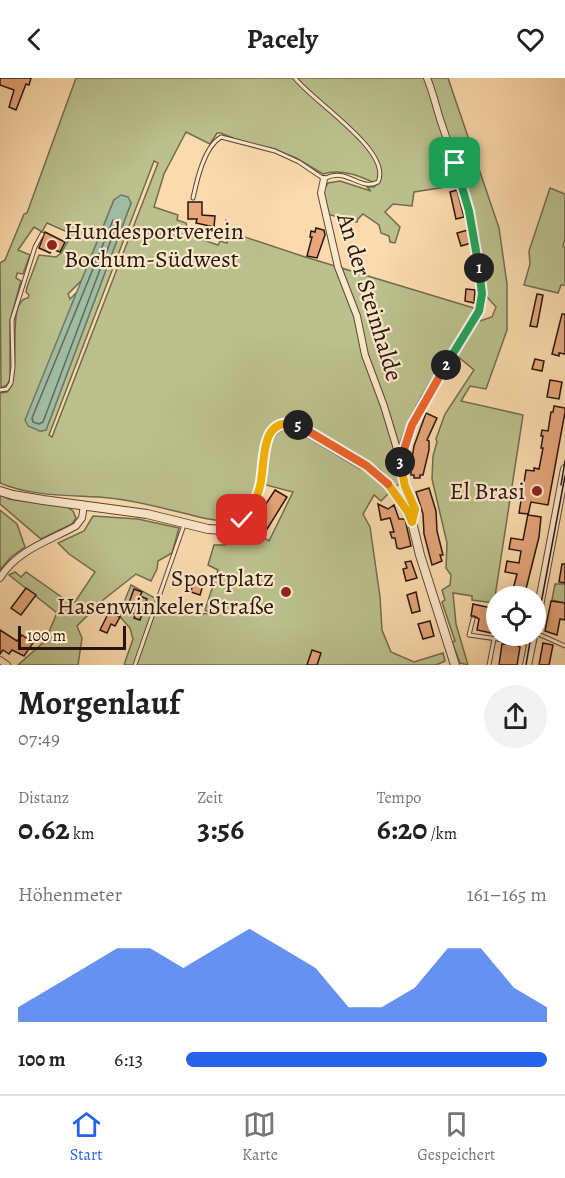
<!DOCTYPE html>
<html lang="de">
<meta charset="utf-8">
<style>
:root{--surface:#fff;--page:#f2f2f2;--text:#202124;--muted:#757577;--line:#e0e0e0;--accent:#2563eb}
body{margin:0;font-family:Alegreya,serif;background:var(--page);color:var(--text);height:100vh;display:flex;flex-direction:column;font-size:22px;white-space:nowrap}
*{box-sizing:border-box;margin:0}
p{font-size:20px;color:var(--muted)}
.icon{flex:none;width:33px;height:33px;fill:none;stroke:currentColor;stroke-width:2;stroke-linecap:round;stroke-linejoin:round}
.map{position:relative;height:587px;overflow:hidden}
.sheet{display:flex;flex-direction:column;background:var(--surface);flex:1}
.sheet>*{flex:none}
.controls{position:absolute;left:486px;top:508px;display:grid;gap:12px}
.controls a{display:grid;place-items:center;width:60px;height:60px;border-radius:50%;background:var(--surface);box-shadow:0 3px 15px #0003;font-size:30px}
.scale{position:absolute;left:18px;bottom:15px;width:108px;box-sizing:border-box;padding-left:6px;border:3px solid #2a150d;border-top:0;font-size:16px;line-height:21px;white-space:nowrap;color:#2a150d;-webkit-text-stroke:4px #fce8ca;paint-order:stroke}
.pin{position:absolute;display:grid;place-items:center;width:51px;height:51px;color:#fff;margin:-26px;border-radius:12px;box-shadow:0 3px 9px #0006}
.km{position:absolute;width:30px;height:30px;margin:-15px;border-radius:50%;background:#222;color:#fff;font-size:16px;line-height:30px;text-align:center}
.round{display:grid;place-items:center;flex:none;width:63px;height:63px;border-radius:32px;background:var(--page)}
.summary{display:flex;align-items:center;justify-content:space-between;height:102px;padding:0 18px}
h1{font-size:33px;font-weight:600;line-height:45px}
.metrics{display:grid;grid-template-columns:repeat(3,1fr);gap:9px;height:102px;padding:6px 18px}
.metrics div{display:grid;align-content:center}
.metrics b{font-size:30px;font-weight:600}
.metrics small{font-size:16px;font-weight:400}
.metrics p{font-size:16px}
.chart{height:168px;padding:12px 18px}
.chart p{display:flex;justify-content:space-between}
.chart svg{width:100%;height:108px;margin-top:6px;fill:var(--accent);opacity:.7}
ul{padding:0 18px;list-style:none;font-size:20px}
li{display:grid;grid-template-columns:96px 72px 1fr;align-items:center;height:45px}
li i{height:15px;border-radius:8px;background:var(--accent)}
header{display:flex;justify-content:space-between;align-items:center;height:78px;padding:0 18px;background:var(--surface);font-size:27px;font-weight:600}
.menu{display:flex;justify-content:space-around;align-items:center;height:84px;border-top:2px solid var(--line);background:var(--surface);font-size:16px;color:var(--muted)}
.menu a{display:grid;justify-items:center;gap:3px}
.menu .active{color:var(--accent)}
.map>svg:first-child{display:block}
.green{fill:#bbc18d;stroke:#726b4d;stroke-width:1.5;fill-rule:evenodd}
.water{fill:#a0bca4;stroke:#717968;stroke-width:1.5}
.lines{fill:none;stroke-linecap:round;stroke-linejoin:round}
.shore{stroke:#656858;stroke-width:1.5}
.building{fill:#e7a67b;stroke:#2a150d;stroke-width:1.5}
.service-casing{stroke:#5e4635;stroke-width:5}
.minor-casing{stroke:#5e4635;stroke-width:8}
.tertiary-casing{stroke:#5e4635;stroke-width:10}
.service{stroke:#fce8ca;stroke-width:3}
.minor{stroke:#fce8ca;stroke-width:6}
.tertiary{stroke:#fce8ca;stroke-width:8}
.tram{stroke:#2a150d;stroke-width:1.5}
.split-1-casing{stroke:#fff;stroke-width:12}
.split-2-casing{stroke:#fff;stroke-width:12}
.split-3-casing{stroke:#fff;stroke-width:12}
.split-4-casing{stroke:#fff;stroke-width:12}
.split-5-casing{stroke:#fff;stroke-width:12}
.split-6-casing{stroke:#fff;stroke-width:12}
.split-1{stroke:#22a559;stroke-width:8}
.split-2{stroke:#22a559;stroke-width:8}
.split-3{stroke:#f0652b;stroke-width:8}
.split-4{stroke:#f5b400;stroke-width:8}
.split-5{stroke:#f0652b;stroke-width:8}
.split-6{stroke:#f5b400;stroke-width:8}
.poi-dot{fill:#8f2418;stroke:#fce8ca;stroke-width:2}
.labels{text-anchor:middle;stroke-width:4.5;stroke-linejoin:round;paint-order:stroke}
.poi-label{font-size:24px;fill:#2a150d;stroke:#fce8ca;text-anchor:end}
.street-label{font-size:24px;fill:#2a150d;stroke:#fce8ca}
</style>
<header><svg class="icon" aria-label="back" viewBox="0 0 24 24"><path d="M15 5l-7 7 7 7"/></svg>Pacely<svg class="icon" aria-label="heart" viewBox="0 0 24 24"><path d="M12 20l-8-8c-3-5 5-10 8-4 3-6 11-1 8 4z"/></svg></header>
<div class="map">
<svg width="565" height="587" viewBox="0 0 565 587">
<rect width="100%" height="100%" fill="#fbdbad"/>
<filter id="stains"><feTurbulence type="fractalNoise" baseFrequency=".00333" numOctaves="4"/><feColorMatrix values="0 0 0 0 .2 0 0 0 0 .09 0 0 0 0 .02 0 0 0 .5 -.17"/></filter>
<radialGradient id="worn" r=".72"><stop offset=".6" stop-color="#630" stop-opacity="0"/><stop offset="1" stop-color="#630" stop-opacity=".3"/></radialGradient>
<g class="green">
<path d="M 76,0 L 448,0 L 499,150 L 507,206 L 507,252 L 486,311 L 470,308 L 461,323 L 523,337 L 494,525 L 472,522 L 472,518 L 453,515 L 456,546 L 468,587 L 460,585 L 452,564 L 455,563 L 442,524 L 445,522 L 442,512 L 450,507 L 451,497 L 446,490 L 447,465 L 432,401 L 433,378 L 437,364 L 436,361 L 445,336 L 474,292 L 456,277 L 477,244 L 492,239 L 496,229 L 487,219 L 479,161 L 465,106 L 414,114 L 412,128 L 393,126 L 385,134 L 400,149 L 395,165 L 390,164 L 389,158 L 381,155 L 379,147 L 363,136 L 358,141 L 357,144 L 327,136 L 324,112 L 328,105 L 340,103 L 371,113 L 367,109 L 374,109 L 377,106 C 360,98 341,90 323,96 L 296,80 L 271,70 L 247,66 L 221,55 L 217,55 L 210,66 L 186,54 L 164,96 L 154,129 L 178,137 L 177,142 L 186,145 L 187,149 L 194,151 L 194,159 L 218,167 L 220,163 L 227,165 L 229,158 L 224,156 L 226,143 L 233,155 L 302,178 L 477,231 C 450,279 409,324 396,379 C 394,387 399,397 399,406 L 395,409 L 369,384 L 331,362 L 299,341 L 284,342 L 268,351 L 262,362 L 255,413 L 241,437 L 231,445 C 220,442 210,442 199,439 C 169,432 140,423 109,420 C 75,417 31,419 0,405 L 0,315 L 7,314 C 24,296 4,222 28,220 L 29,217 L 26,214 L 27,209 L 39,177 L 56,179 L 61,175 L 72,156 L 47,145 L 42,154 L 34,149 L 18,172 L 30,177 L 23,196 L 17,195 L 16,200 L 21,203 L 10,243 L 10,301 L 7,307 L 1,310 L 0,185 L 5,182 L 24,136 L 27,135 ZM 154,83 L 158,85 L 52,359 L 49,357 ZM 127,119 L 131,125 L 46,352 L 40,353 L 63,249 L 77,214 L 70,221 L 68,216 L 82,202 L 114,122 Z"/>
<polygon points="550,110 565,116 565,161 563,168 565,170 565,207 561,207 558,215 524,207 530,186 529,173"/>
<path d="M 291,349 L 360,391 C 372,393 383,406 389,415 L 381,423 L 374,417 L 363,436 L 370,449 L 380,519 L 382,552 L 391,574 L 414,584 L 443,575 L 445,583 L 436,587 L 124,587 L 133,561 L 130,550 L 121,540 L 120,534 L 131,507 C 154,519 184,540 211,535 L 205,532 L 218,492 L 208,487 L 214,467 L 225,467 L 250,451 L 269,463 L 293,414 L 266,407 C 268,386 264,352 291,349 Z"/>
<polygon points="0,417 9,421 67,429 73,433 76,440 72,446 41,461 0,426"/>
<polygon points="0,432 17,446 25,469 11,479 0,492"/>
<polygon points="93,438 138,441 179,450 172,475 158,483 157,491 151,503 136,496 103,522 77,548 82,560 78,587 18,587 45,563 57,535 9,497 15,494 21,499 26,494 73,527 95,494 69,476 58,465 84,453"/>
<polygon points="555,506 565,506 565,525 552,522"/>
</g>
<polygon class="water" points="121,117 128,119 131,125 46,352 40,353 28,348 25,342 114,122"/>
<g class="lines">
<polygon class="shore" points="113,142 116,143 117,146 43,344 39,346 33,344 32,340"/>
</g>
<g class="building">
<polygon points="0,0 31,0 29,7 26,6 16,32 9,29 14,12 0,7"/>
<polygon points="457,112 464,139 456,141 450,114"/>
<polygon points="188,124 202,124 202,137 215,138 214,149 196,145 197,141 188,141"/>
<polygon points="316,150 324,152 325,157 317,180 307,178 312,159 310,159 311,153 315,154"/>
<polygon points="468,152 471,165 461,168 457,155"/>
<polygon points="45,154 65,164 60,174 52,171 50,175 39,170"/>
<polygon points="466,211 475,212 474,225 465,223"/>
<polygon points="537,216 543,217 537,249 530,248"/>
<polygon points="562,236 565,236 565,276 559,275 559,278 552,276"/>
<polygon points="535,281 544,283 542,293 532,291"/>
<polygon points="550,302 562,304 559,321 547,319"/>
<polygon points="554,328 565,330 565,334 548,427 531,424 528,437 541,439 539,459 524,519 511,519 517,496 505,494 507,483 519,485 521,473 509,471 511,460 523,462 528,436 519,435 526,392 534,393 534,390 539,391 543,370 541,370 543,358 541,358 542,352 548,353 551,334 553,334"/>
<polygon points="426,335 437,340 427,362 429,363 429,372 423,397 420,397 420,400 414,400 414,397 411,397 411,387 414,368"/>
<polygon points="429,410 436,433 437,453 443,477 440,477 442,483 432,487 424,456 423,436 416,414"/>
<polygon points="275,412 287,419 264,456 251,449"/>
<polygon points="378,426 388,431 394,427 399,441 405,441 411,468 400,471 397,470 395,460 392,460 390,454 394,454 390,440 381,442"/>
<polygon points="411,483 417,500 406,503 403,491 407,490 405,484"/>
<polygon points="562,486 565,486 565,505 559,504"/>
<polygon points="193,504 203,507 200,517 191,514"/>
<polygon points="26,510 36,517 21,537 11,530"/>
<polygon points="134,511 142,514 140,518 147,521 140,542 134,540 136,536 126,533"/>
<polygon points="416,514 420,533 412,535 407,517"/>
<polygon points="551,523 565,525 565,542 560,541 557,557 545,553"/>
<polygon points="473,526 496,531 496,556 477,552 479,541 474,538 471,538"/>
<polygon points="109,534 120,539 115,548 111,546 107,555 100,552"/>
<polygon points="430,543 434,558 423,561 418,546"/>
<polygon points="0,552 17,563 22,557 33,565 24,578 12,572 9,576 3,572 0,576"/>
<polygon points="543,565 553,567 549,587 539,587"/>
<polygon points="502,566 514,566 520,569 517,587 499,587"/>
<polygon points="312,572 321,575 317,587 307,587"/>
</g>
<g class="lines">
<g class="service-casing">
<g id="service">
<path d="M 193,120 C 197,102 204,69 221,59 L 275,73 L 299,84 L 324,101 C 347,88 360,114 378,104 C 393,73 312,23 295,0"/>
<polyline points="0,312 7,311 11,305 13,289 12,242 35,169 42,156"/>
<polyline points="473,541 469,557 511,563"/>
<polyline points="536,555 565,568"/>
<polyline points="517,564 529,565"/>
<polyline points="135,587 184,447"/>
<polyline points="489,587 494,561"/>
</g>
</g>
<g class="minor-casing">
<g id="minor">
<polyline points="324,101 321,115 338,189 357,238 365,277 384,328 400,381"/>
<path d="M 412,443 L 415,431 L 405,408 L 400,382 L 421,329 L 475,242 C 496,196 457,91 441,44 C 436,29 433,14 427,0"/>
<path d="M 0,500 C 17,472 49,463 76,448 L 82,440 L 84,427"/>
<polyline points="0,582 7,587"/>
</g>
</g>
<g class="tertiary-casing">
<g id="tertiary">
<polyline points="0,413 13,417 43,422 147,436 208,451 225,452 241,443 253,427 261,405 267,360 277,349 288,345 299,347 376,394 386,404 411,440 420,477 455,587"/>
<polyline points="536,544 565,391"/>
<polyline points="527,587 533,558"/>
</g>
</g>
<use href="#service" class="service"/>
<use href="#minor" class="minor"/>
<use href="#tertiary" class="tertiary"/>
<g class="tram">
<polyline points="561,407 565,383"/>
<polyline points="536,552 565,398"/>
<polyline points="526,587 531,558"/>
</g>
</g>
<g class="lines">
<g class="split-1-casing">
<polyline id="split-1" points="455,85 469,133 479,190"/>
</g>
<g class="split-2-casing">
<polyline id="split-2" points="446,287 479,233 482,216 479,190"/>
</g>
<g class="split-3-casing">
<polyline id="split-3" points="400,384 412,347 446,287"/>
</g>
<g class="split-4-casing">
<polyline id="split-4" points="388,406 408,434 412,444 415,431 405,408 400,384"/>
</g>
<g class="split-5-casing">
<polyline id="split-5" points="298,347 367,388 388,406"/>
</g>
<g class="split-6-casing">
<path id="split-6" d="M 242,442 C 251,432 257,421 260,408 C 266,386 258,336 298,347"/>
</g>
<use href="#split-1" class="split-1"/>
<use href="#split-2" class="split-2"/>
<use href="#split-3" class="split-3"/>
<use href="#split-4" class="split-4"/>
<use href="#split-5" class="split-5"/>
<use href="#split-6" class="split-6"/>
</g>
<g class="poi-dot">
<circle cx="52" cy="167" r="6"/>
<circle cx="537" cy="413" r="6"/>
<circle cx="286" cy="514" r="6"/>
</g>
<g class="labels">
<g class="poi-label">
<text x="64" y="161" text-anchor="start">Hundesportverein<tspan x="64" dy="28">Bochum-Südwest</tspan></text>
<text x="525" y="421">El Brasi</text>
<text x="274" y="508">Sportplatz<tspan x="274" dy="28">Hasenwinkeler Straße</tspan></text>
</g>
<g class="street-label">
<text transform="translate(370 219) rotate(73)" y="8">An der Steinhalde</text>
</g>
</g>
<rect width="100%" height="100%" filter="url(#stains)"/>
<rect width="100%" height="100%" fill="url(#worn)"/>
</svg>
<div class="controls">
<a><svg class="icon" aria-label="locate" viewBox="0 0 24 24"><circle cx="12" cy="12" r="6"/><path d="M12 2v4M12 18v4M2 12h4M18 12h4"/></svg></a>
</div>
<div class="scale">100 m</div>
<div class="pin" style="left:455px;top:85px;background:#1e9e55"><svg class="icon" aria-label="arrive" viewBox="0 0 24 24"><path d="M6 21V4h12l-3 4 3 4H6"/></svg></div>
<div class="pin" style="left:242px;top:442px;background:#d93025"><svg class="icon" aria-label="check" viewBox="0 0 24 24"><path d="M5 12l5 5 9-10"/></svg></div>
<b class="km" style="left:479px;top:190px">1</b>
<b class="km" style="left:446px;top:287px">2</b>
<b class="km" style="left:400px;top:384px">3</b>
<b class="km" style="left:298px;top:347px">5</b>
</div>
<section class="sheet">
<div class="summary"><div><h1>Morgenlauf</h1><p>07:49</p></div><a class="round"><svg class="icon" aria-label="share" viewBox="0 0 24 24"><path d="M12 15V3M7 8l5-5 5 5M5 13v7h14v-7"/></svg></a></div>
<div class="metrics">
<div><p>Distanz</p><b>0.62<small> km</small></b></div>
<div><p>Zeit</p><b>3:56</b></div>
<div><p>Tempo</p><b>6:20<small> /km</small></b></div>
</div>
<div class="chart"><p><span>Höhenmeter</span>161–165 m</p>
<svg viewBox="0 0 160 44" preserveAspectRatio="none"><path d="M0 44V38L10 30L20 22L30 14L40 14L50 22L60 14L70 6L80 14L90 22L100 38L110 38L120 30L130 14L140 14L150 30L160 38V44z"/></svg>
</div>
<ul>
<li><b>100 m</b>6:13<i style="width:100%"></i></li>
</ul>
</section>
<nav class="menu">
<a class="active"><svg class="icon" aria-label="home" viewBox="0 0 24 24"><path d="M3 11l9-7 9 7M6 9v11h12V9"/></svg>Start</a>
<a><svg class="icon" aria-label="map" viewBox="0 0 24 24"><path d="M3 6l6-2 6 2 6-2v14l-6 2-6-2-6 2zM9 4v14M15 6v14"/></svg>Karte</a>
<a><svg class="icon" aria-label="saved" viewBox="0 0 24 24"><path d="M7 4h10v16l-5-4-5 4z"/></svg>Gespeichert</a>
</nav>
